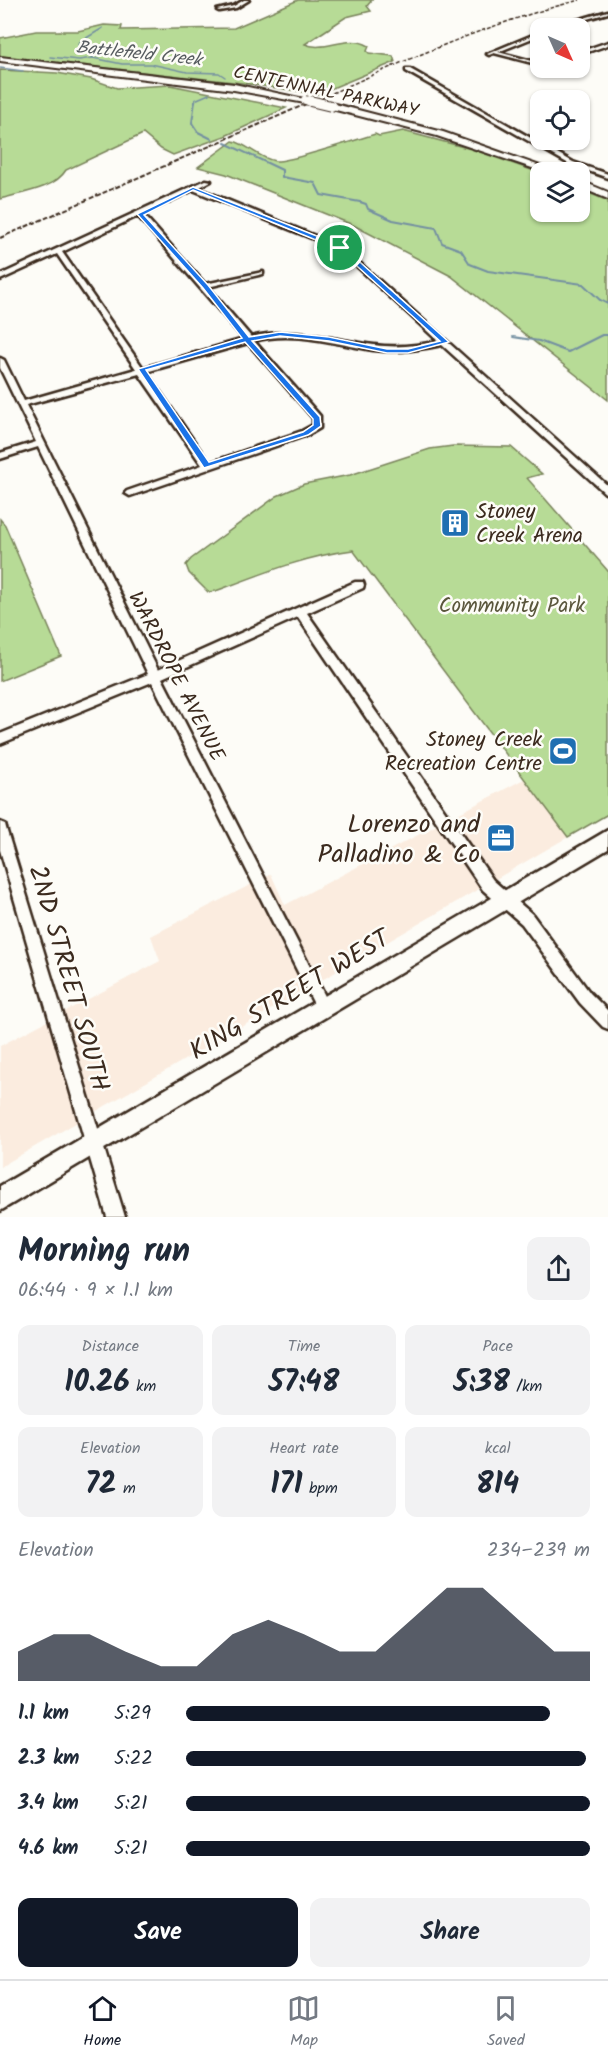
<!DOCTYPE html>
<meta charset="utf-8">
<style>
:root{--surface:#fff;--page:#f2f2f3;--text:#1f2937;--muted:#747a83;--line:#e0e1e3;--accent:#111827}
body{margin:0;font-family:Kalam,sans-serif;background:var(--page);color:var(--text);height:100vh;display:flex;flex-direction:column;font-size:22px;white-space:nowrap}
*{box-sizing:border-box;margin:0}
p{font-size:20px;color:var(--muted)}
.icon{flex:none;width:33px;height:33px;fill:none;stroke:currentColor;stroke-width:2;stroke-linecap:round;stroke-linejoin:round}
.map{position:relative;height:1217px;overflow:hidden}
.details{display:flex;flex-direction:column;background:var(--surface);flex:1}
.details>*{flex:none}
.needle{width:39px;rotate:135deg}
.buttons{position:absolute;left:530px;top:18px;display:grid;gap:12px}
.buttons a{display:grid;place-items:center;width:60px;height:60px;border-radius:12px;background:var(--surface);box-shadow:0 2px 4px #0004;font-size:30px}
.pin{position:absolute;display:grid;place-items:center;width:51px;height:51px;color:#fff;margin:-26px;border:3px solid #fff;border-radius:50%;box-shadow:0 2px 6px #0007}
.round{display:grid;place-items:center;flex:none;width:63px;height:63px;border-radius:12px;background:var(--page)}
.overview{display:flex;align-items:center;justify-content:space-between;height:102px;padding:0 18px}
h1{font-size:33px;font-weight:600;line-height:45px}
.figures{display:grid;grid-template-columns:repeat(3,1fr);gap:9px;height:102px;padding:6px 18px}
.figures div{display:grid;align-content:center;border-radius:12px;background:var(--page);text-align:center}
.figures b{font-size:30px;font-weight:600}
.figures small{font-size:16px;font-weight:400}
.figures p{font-size:16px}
.chart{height:168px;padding:12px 18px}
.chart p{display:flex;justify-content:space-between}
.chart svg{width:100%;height:108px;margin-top:6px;fill:var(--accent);opacity:.7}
.cta{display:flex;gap:12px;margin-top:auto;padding:12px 18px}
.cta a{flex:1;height:69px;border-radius:12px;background:var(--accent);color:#fff;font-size:24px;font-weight:600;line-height:69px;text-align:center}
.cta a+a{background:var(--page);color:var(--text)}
ul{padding:0 18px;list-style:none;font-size:20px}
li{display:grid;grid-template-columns:96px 72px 1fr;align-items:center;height:45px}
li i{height:15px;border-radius:8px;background:var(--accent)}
.tab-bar{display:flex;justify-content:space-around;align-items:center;height:84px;border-top:2px solid var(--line);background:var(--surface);font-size:16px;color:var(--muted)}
.tab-bar a{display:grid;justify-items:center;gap:3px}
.tab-bar .selected{color:var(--accent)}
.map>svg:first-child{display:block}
.built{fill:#fbecdf}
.green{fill:#b7db96;stroke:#79825a;stroke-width:1.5}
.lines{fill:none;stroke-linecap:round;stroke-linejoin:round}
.stream-far1{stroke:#738fa1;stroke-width:1.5}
.stream{stroke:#738fa1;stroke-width:2}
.minor-casing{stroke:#3b2a1e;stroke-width:5}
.secondary-casing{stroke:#3b2a1e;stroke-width:5}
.primary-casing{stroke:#3b2a1e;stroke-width:4}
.minor{fill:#fdfcf7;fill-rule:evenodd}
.secondary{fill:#fdfcf7;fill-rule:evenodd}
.primary{fill:#fdfcf7;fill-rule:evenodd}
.rail-far1{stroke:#3b2a1e;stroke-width:1.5;stroke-dasharray:4 2;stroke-linecap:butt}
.rail{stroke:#3b2a1e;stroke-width:2;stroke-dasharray:5 2;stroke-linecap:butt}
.primary-bridge-far1-casing{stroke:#3b2a1e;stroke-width:10;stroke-linecap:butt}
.primary-bridge-casing{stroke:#3b2a1e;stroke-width:12;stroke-linecap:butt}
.primary-bridge-far1{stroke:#fdfcf7;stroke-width:8}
.primary-bridge{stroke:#fdfcf7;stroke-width:10}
.route{fill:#1a73e8;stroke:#fff;stroke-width:1.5;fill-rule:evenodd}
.labels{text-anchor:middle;stroke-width:5;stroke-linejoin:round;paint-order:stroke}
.far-water-label{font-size:18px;font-style:italic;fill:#575c60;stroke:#fdfcf7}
.far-street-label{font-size:18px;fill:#3b2a1e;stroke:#fdfcf7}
.poi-label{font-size:21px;fill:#3b2a1e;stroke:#fdfcf7;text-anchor:start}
.park-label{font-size:21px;fill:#5a563c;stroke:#fdfcf7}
.street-label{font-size:21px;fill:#3b2a1e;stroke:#fdfcf7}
.near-poi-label{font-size:26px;fill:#3b2a1e;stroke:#fdfcf7;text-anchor:end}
.near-street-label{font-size:26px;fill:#3b2a1e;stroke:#fdfcf7}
</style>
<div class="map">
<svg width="608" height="1217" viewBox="0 0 608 1217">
<rect width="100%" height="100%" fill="#fdfcf7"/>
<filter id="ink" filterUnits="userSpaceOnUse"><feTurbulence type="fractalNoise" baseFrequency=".0167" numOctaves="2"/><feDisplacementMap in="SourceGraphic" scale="12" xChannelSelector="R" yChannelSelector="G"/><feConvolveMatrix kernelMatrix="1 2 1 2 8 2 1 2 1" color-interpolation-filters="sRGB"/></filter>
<g filter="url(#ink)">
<polygon class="built" points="524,779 568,837 0,1167 0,1046 160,961 151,936 271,874 285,905"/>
<g class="green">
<path d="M 298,0 L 372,0 L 367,6 L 371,11 L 346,17 L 305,44 C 325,53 348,33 369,46 L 367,51 L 369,53 L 393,56 L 395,62 L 318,94 L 242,83 L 0,56 L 0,38 L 36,31 L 78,31 L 104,25 L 122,26 L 121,30 L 234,28 Z"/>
<path d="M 0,70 L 57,73 L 91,79 L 117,88 L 170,85 L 286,108 L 225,136 L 173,155 L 161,149 L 143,134 L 66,170 C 55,189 20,193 0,199 Z"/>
<path d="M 403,131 L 471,149 L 540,173 L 540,212 L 579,212 L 579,189 L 608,201 L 608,400 L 451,276 L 353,225 L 226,174 L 198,167 L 233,141 C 249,145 258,158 275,161 C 286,163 359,139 375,134 L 379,136 Z"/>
<path d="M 453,446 L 511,447 L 542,474 L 527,478 L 608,571 L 608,814 L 568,837 L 353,550 C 305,556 261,574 216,591 L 208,592 L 189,573 L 186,565 L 191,559 L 277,496 L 304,484 L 350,475 L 430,449 Z"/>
<polygon points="0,519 5,525 61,656 0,681"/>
</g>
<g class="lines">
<g class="stream-far1">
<polyline points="50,57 79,60 93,58 122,64 151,64 187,72 219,73 225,77"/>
<polyline points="93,58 92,52 79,48 78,43 103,28"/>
<polyline points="0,68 23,71"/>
<polyline points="195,103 195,100 209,94"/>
</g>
<g class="stream">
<polyline points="195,101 192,123 198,132 212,139"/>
<polyline points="225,143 282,170 282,177 315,183 321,195 360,202 366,204 368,209 393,220 436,228 442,243 461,250 470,264 488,271 583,284 600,300 608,304"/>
<polyline points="513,337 539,341 568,352 602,335 608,335"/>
</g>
<g class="minor-casing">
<g id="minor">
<polygon points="244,0 249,0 236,8 219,11 217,10 234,6"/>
<polygon points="608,11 608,13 555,28 550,28"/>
<polygon points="540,32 540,35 498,52 540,63 540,65 494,53 489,55 487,54"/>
<polygon points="608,42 608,45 579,55 579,52"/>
<polygon points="406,69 410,69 573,162 608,174 608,178 569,164 406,71"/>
<path d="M 206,180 L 211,181 L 198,188 L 342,247 L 608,486 L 608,494 L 605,493 L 442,345 C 419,350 397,353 373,350 C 335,344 293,330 254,341 L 320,416 L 320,428 L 308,435 L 130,496 L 125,493 L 127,491 L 202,465 L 139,374 L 26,405 L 158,670 L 355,582 L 363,582 L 364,585 L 363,588 L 307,613 L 493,880 L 532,914 L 590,993 L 608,1011 L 608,1029 L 603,1027 L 580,1003 L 522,924 L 483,890 L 298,617 L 162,678 L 328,1002 L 330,1007 L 328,1012 L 323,1014 L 318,1012 L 152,682 L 0,744 L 0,734 L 148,674 L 38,447 L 0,459 L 0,453 L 36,442 L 0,368 L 0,358 L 4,360 L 24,401 L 136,369 L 57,254 L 0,280 L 0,275 ZM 193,190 L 338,249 L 438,341 C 417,346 396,348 374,345 C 333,340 292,326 251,337 L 208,287 L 263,274 L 263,272 L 205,284 L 143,214 ZM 138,216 L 244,339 L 143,368 L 62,252 ZM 248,343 L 313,418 L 313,425 L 302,431 L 209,463 L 146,372 Z"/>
<polygon points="0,822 5,824 6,828 125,1217 107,1217 0,850"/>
</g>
</g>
<g class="secondary-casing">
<polygon id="secondary" points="608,830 608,849 0,1211 0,1186"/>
</g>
<g class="primary-casing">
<g id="primary">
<polygon points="0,57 234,84 309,100 305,103 234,90 0,61"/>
<polygon points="331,103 443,132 557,172 544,172 437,136 328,108 327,106"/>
<polygon points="579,180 608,192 608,199 579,187"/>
</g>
</g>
<use href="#minor" class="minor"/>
<use href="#secondary" class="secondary"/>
<use href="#primary" class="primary"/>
<path class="rail-far1" d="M 310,103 C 399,63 485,24 580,0"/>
<polyline class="rail" points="0,238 313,101"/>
<g class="primary-bridge-far1-casing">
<polyline id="primary-bridge-far1" points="305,100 316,103"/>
</g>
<g class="primary-bridge-casing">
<polyline id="primary-bridge" points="310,101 331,106"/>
</g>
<use href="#primary-bridge-far1" class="primary-bridge-far1"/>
<use href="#primary-bridge" class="primary-bridge"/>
</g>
</g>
<path class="route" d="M 193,187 L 342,246 L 449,342 L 408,353 L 387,353 L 329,341 L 280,336 L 252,341 L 320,417 L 321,426 L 308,435 L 204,468 L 138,369 L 242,338 L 203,288 L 137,214 ZM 193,190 L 338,249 L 440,341 L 408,349 L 387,349 L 329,337 L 280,332 L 249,337 L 208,285 L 144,215 ZM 245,342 L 313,419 L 313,425 L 303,432 L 209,462 L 146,370 Z"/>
<defs>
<g id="building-square" transform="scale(1.5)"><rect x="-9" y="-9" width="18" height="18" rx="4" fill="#1f6fb2" stroke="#fdfcf7"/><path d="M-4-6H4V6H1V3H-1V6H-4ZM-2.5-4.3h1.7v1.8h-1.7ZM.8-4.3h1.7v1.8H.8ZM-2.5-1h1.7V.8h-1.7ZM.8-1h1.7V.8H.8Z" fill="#fff"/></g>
<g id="stadium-square" transform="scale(1.5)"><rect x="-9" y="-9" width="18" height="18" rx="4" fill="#1f6fb2" stroke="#fdfcf7"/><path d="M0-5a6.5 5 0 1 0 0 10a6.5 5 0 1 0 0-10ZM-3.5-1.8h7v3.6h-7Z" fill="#fff"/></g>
<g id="office-square" transform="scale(1.5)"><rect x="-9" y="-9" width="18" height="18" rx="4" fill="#1f6fb2" stroke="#fdfcf7"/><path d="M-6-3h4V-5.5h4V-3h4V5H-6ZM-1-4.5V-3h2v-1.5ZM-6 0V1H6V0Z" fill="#fff"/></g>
</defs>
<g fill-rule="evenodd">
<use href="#building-square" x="455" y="523"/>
<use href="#stadium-square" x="563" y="751"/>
<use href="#office-square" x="501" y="838"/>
</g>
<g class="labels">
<g class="far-water-label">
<text transform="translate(139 53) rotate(6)" y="6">Battlefield Creek</text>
</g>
<g class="far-street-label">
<text transform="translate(326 91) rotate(12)" y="6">CENTENNIAL PARKWAY</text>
</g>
<g class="poi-label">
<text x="476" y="518">Stoney<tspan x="476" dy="24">Creek Arena</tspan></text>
<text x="542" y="746" text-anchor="end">Stoney Creek<tspan x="542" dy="24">Recreation Centre</tspan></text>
</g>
<g class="park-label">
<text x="512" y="612">Community Park</text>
</g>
<g class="street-label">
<text transform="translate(177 676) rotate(63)" y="7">WARDROPE AVENUE</text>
</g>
<g class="near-poi-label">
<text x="480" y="832">Lorenzo and<tspan x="480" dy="30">Palladino &amp; Co</tspan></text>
</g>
<g class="near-street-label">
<text transform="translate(70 978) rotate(74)" y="9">2ND STREET SOUTH</text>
<text transform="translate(289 994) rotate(-31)" y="9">KING STREET WEST</text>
</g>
</g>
</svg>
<div class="buttons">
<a><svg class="needle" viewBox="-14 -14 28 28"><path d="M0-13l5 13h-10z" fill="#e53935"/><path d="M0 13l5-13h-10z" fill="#747a83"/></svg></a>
<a><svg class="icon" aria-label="locate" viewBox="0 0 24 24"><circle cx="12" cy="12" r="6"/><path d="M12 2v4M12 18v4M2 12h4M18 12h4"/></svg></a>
<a><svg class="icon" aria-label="layers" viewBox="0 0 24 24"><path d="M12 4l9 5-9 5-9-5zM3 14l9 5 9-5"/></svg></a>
</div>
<div class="pin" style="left:340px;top:248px;background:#1e9e55"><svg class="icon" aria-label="arrive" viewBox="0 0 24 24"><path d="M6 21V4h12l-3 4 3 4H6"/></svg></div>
</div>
<section class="details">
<div class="overview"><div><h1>Morning run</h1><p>06:44 · 9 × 1.1 km</p></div><a class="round"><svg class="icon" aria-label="share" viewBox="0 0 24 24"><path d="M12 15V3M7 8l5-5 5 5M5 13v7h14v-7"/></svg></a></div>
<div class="figures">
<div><p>Distance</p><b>10.26<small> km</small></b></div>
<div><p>Time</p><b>57:48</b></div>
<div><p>Pace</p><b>5:38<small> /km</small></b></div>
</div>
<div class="figures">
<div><p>Elevation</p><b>72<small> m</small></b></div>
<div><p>Heart rate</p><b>171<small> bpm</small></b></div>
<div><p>kcal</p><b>814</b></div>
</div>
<div class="chart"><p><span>Elevation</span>234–239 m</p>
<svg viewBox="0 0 160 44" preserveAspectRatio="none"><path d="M0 44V32L10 25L20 25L30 32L40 38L50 38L60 25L70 19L80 25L90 32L100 32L110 19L120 6L130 6L140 19L150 32L160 32V44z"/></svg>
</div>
<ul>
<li><b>1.1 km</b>5:29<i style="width:90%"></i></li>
<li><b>2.3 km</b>5:22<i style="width:99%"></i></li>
<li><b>3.4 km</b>5:21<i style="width:100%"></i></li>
<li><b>4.6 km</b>5:21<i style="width:100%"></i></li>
</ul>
<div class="cta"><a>Save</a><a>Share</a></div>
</section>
<nav class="tab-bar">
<a class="selected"><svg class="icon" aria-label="home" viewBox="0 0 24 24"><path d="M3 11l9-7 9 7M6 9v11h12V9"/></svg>Home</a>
<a><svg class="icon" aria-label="map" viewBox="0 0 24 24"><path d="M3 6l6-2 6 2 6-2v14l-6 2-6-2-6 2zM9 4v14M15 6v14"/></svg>Map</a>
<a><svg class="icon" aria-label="saved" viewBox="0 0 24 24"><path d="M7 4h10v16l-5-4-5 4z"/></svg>Saved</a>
</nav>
